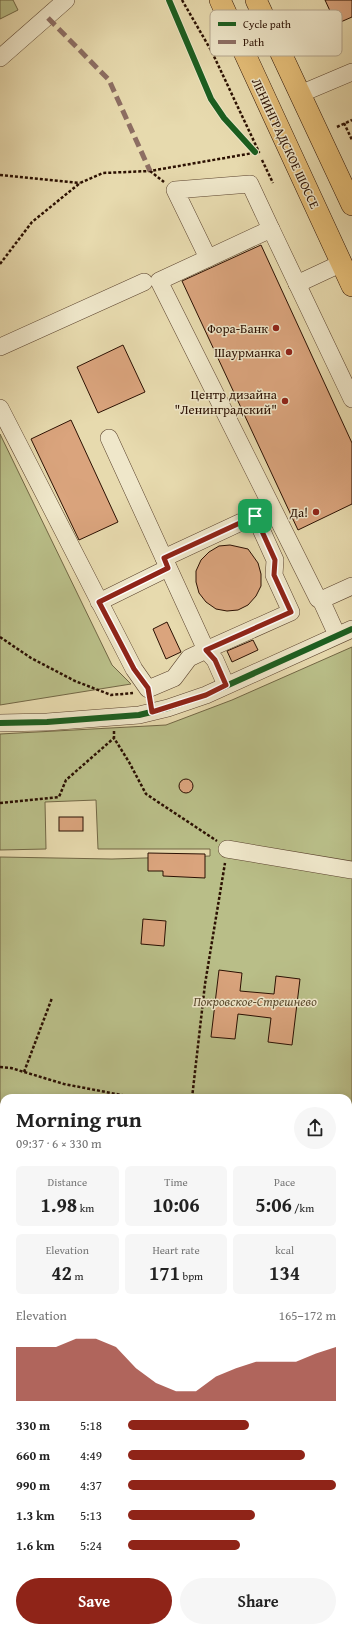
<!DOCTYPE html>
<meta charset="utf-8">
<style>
:root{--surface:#fff;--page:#f6f6f6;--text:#222;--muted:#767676;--accent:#8f2418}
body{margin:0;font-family:"Gentium Book Plus",serif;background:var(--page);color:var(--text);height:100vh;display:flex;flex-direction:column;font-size:15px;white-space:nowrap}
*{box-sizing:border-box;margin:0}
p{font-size:13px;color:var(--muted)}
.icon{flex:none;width:22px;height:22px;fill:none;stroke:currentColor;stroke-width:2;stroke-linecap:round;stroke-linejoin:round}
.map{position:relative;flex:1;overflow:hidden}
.panel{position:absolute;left:0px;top:1094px;width:352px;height:538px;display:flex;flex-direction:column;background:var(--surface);border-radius:12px 12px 0 0;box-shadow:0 2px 10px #0003}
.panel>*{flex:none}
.pin{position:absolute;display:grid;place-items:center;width:34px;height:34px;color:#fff;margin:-17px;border-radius:8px;box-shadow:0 2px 6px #0006}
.round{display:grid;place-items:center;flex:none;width:42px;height:42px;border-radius:21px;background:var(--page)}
.headline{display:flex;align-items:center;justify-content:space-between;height:68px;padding:0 16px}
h1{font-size:22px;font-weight:600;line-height:30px}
.stats{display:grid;grid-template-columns:repeat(3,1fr);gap:6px;height:68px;padding:4px 16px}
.stats div{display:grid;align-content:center;border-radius:6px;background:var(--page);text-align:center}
.stats b{font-size:20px;font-weight:600}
.stats small{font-size:11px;font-weight:400}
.stats p{font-size:11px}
.chart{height:112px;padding:8px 16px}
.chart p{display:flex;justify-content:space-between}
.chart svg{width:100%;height:72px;margin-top:4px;fill:var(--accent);opacity:.7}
.action{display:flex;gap:8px;margin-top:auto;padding:8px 16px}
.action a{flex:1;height:46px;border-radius:24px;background:var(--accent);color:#fff;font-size:16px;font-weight:600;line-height:46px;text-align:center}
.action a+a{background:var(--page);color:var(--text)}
ul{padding:0 16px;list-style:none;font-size:13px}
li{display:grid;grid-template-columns:64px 48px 1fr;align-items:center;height:30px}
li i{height:10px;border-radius:5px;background:var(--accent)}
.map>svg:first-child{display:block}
.green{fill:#b9be88;stroke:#726745}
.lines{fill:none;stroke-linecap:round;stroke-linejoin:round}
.stream{stroke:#6f746f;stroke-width:4}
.building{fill:#daa47d;stroke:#2b1002}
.minor-casing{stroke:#5a422d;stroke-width:18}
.major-casing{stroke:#2b1002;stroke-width:22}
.path{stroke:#2b1002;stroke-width:2.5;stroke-dasharray:3 2;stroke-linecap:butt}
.minor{stroke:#efe7ca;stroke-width:17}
.major{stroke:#e4bd77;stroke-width:21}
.rail{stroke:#2b1002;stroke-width:3;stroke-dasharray:7 7;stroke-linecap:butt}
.quiet{stroke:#8d6e63;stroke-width:5;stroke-dasharray:10 5;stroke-linecap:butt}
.cycleway-casing{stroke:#efe7ca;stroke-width:8}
.cycleway{stroke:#1b5e20;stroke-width:6}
.route-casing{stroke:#fff;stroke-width:8}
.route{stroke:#8f2418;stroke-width:5}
.poi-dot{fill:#8f2418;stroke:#efe7ca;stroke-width:1.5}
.labels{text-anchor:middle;stroke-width:3;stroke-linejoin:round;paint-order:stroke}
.street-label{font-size:13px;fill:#2b1002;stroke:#efe7ca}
.poi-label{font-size:13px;fill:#2b1002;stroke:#efe7ca;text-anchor:end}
.park-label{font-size:13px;font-style:italic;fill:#5d4d31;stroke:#efe7ca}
.key{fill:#efe7ca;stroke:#b4a68e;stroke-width:1}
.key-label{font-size:11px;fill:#2b1002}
</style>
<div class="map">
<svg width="352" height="1632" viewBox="0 0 352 1632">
<rect width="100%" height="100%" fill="#e7daae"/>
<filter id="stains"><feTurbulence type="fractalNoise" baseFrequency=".005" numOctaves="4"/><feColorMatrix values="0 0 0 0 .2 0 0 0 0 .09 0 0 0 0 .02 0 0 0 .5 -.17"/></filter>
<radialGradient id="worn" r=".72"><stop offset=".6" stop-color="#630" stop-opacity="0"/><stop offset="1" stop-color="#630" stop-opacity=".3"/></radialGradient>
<g class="green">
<polygon points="0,0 13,0 18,10 0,19"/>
<polygon points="0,434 112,665 131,684 0,705"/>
<polygon points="352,647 352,1430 348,1434 348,1098 4,1098 4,1628 87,1628 87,1632 0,1632 0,857 112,859 210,856 210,849 98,849 96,800 45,802 46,849 0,850 0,734 166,725 232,700"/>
</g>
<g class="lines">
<polyline class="stream" points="48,1632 49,1628"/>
</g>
<g class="building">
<polygon points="325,0 352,0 352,17 336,24"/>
<polygon points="261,245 352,443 352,504 298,530 182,281"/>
<polygon points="123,345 145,392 98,413 77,367"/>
<polygon points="71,420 118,522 79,540 31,439"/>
<polygon points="230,545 248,549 258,563 261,574 261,586 256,596 248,605 238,610 227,611 216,609 206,602 199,593 196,582 196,571 201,560 209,552 219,546"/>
<polygon points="167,622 181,652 166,659 153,629"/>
<polygon points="253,640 258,650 232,662 227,651"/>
<circle cx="186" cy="786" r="7"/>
<rect x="59" y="817" width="24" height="14"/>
<polygon points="148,853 205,854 205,878 163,876 163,871 148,871"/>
<polygon points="143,919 166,921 164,946 141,944"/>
<polygon points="219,970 242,973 240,991 274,994 276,976 300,979 292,1045 268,1042 271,1018 238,1014 235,1039 211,1037"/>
</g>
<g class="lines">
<g class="minor-casing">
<g id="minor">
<polyline points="0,58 66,0"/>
<polyline points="300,94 352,72"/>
<polyline points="208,258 175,190 250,184 271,229"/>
<polyline points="297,284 342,263"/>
<polyline points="0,347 144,282"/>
<polyline points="352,399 271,229 159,281 318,599 321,600 352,586"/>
<polyline points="0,408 134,669 148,689 174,678 189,658 206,650 215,660 226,685"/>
<polyline points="109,438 206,650 291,612 274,575 275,560 255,516"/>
<polyline points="164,558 265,511"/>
<polyline points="321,600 337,635"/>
<polyline points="99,602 168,568"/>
<polyline points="0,723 47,722 139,715 168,708 206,695 352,629"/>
<polyline points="227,849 352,870"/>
<polyline points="348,1445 352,1440"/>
<polyline points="348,1625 352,1619"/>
<polyline points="206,1632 208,1628"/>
</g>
</g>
<g class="major-casing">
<g id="major">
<polyline points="220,0 352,286"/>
<polyline points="256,0 352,205"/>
</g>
</g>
<g class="path">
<polyline points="344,123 352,140"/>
<polyline points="337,127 352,120"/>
<polyline points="262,160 273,183"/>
<polyline points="150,171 164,182"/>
<polyline points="0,175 80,183"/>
<polyline points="0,264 32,222 80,183 103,173 150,171 259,152 212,52 182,0"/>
<polyline points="0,637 31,658 75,681 111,695 133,693"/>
<polyline points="114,731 114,738 129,762 146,794 217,841"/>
<polyline points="0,803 59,797 66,780 114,738"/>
<polyline points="0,1067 11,1068 64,1084 137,1098"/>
<polyline points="24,1072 52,998"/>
<polyline points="192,1098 205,984 225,863"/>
<polyline points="0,1107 4,1110"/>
<polyline points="348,1123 352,1114"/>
<polyline points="348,1136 352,1136"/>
<polyline points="0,1249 4,1243"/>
<polyline points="0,1326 4,1334"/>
<polyline points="0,1616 4,1606"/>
<polyline points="27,1628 35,1632"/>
<polyline points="19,1632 20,1628"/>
<polyline points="58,1632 60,1628"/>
</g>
<use href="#minor" class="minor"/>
<use href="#major" class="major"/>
<g class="rail">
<polyline points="348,1508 352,1504"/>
<polyline points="348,1526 352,1522"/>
<polyline points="348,1601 352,1596"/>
<polyline points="246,1632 248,1628"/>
<polyline points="259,1632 262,1628"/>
<polyline points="327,1632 329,1628"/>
</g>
<g class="quiet">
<polyline points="48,18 109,80 150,171"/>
<polyline points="348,1314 352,1313"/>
<polyline points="0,1612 3,1610"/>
</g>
<g class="cycleway-casing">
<g id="cycleway">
<polyline points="169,0 211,99 224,118 255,152"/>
<polyline points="0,723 47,722 139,715 168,708 206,695 352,629"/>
</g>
</g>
<use href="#cycleway" class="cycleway"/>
</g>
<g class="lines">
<g class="route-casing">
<polygon id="route" points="255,516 275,560 274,575 291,612 206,650 215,660 226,685 206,695 152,712 148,688 134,669 99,602 168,568 164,558"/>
</g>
<use href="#route" class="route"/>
</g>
<g class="poi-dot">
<circle cx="276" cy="328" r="4"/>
<circle cx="289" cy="352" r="4"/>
<circle cx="285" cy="401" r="4"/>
<circle cx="316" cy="512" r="4"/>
</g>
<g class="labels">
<g class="street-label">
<text transform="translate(286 143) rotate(65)" y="5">ЛЕНИНГРАДСКОЕ ШОССЕ</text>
</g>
<g class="poi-label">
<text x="268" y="333">Фора-Банк</text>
<text x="281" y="357">Шаурманка</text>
<text x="277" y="399">Центр дизайна<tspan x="277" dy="15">"Ленинградский"</tspan></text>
<text x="308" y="517">Да!</text>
</g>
<g class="park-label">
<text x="255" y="1006">Покровское-Стрешнево</text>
</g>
</g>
<rect x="210" y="10" width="132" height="46" rx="6" class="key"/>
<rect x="218" y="22" width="18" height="4" fill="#1b5e20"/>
<rect x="218" y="40" width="18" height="4" fill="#8d6e63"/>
<g class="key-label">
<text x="243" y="28">Cycle path</text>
<text x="243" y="46">Path</text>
</g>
<rect width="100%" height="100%" filter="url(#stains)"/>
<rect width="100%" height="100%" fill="url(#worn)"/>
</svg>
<div class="pin" style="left:255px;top:516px;background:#1e9e55"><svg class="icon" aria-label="arrive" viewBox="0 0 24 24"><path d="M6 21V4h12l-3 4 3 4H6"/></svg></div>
<section class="panel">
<div class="headline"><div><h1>Morning run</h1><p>09:37 · 6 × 330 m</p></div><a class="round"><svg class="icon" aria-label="share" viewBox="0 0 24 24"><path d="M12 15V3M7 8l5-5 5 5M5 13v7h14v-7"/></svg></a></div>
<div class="stats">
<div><p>Distance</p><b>1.98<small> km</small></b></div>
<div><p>Time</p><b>10:06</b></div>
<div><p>Pace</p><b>5:06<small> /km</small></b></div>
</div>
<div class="stats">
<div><p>Elevation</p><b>42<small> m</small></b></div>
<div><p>Heart rate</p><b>171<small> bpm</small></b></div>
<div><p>kcal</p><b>134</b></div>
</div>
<div class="chart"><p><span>Elevation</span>165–172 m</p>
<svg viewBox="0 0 160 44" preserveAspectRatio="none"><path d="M0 44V11L10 11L20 11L30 6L40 6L50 11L60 24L70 33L80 38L90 38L100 29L110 24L120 20L130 20L140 20L150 15L160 11V44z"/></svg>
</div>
<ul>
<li><b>330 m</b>5:18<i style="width:58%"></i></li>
<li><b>660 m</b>4:49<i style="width:85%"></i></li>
<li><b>990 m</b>4:37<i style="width:100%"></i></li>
<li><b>1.3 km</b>5:13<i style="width:61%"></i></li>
<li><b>1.6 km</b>5:24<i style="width:54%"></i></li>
</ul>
<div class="action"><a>Save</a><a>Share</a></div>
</section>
</div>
